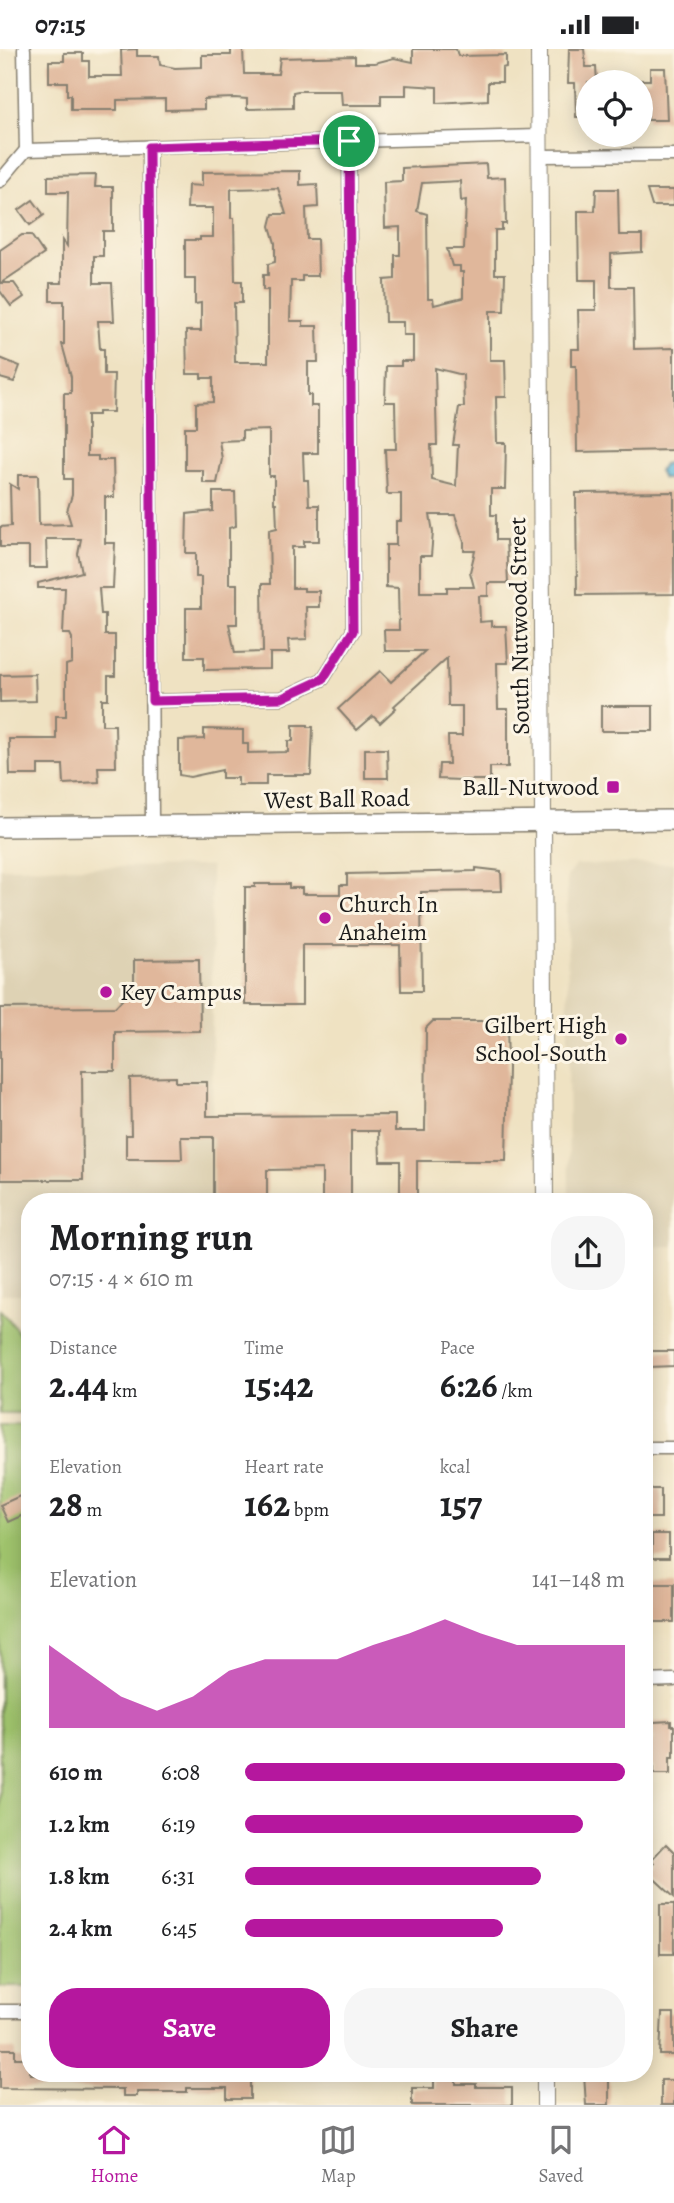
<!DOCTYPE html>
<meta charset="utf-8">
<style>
:root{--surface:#fff;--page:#f6f6f6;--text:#202124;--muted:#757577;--line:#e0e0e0;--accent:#b5179e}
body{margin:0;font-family:Alegreya,serif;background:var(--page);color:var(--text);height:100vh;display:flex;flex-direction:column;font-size:26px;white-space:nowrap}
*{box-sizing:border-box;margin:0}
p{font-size:23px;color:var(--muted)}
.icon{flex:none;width:38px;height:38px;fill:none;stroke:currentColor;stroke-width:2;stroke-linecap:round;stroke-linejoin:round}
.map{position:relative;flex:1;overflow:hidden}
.details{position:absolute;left:21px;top:1144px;width:632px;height:889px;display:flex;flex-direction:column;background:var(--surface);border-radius:28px;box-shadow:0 4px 18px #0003}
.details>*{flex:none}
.buttons{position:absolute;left:576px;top:21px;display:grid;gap:14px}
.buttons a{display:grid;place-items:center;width:77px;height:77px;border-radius:50%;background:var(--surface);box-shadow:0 4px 18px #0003;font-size:35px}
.pin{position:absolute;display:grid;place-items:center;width:60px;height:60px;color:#fff;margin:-30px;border:4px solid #fff;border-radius:50%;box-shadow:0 2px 7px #0007}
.round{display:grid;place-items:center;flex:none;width:74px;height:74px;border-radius:28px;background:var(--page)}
.summary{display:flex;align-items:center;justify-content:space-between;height:119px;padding:0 28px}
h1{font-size:38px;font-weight:700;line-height:52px}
.figures{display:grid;grid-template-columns:repeat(3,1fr);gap:10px;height:119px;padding:7px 28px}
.figures div{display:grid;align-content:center}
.figures b{font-size:35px;font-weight:700}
.figures small{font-size:19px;font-weight:400}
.figures p{font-size:19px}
.chart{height:196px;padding:14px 28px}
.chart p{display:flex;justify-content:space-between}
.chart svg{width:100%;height:126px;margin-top:7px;fill:var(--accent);opacity:.7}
.action{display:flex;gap:14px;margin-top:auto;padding:14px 28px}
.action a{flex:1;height:80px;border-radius:28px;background:var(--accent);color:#fff;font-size:28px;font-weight:700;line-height:80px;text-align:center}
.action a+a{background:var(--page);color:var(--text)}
ul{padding:0 28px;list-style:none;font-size:23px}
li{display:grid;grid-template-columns:112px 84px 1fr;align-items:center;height:52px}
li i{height:18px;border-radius:9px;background:var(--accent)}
.status{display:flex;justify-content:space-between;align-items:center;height:49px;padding:0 35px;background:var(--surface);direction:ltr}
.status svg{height:19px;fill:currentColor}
.menu{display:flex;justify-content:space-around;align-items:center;height:98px;border-top:2px solid var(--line);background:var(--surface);font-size:19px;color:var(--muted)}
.menu a{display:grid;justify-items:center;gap:4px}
.menu .on{color:var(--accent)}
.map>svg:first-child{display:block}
.built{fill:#ded2b4}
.green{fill:#9fc36c;stroke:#5e7044;stroke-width:2}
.water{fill:#60badd;stroke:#3e6b7c;stroke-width:2}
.building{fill:#e0b79b;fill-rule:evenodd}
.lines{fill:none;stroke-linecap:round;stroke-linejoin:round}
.minor-casing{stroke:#867f6f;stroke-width:15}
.tertiary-casing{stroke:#867f6f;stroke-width:18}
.primary-casing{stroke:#867f6f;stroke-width:22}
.minor{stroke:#fff;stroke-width:12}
.tertiary{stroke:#fff;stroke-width:16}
.primary{stroke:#fff;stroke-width:19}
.route-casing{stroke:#fff;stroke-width:14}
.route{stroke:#b5179e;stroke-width:9}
.poi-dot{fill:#b5179e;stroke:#fcf5e5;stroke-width:2.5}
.labels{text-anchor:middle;stroke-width:6;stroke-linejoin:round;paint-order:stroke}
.street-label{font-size:24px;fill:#1c1c1c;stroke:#fcf5e5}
.poi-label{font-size:24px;fill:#1c1c1c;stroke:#fcf5e5;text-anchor:end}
</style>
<div class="status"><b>07:15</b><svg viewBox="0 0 49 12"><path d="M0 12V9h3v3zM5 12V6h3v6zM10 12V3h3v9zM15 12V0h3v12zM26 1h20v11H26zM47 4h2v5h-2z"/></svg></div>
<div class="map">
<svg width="674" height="2056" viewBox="0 0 674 2056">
<rect width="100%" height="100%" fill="#fcf5e5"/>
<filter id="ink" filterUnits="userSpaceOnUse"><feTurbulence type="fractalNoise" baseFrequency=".0143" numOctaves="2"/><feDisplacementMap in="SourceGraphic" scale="14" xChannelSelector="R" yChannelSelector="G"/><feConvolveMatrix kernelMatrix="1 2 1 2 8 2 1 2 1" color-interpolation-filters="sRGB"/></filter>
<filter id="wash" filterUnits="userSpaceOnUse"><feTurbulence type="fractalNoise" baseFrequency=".00686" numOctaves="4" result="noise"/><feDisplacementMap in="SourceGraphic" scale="28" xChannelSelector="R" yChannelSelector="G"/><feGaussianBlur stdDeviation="1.57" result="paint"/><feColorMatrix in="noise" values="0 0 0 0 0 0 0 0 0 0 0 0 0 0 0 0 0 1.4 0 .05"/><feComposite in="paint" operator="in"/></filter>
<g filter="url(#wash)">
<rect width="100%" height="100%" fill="#efe2c2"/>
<g class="built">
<polygon points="674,814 674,1197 644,1198 644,1153 569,1153 567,827 576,816"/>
<polygon points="211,817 213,1153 30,1153 30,1245 0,1245 0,819"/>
</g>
<g class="green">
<path d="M 0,1261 C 34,1294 30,1319 30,1364 L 0,1364 Z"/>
<rect x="0" y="1377" width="30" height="561"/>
</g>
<polygon class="water" points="674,410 674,433 671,430 663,430 659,422 663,415 670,414"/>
<g id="blocks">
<g class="building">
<polygon points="137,0 137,7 159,7 160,16 175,19 202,18 202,6 231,6 231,0 243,0 244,25 278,25 280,9 355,7 355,14 375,14 394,9 413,13 413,0 456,0 458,7 506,6 506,18 502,19 502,33 488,33 488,51 437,54 437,38 406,36 406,46 381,46 381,56 342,56 341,42 298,42 293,43 293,59 247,60 247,50 235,49 204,50 204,60 165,61 165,50 117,51 117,61 71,61 71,46 67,46 67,33 49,33 49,12 64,12 64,4 83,4 83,12 89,12 89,27 122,27 121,1"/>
<polygon points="569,0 584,0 586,18 596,18 597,33 588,33 588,68 576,68 575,34 568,34"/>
<polygon points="650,19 665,19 667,71 648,71 647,54 640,53 640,31 650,31"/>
<path d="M 486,115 L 487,129 L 505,128 L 506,175 L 502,175 L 502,181 L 495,181 L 495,225 L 505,225 L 504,262 L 490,262 L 490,311 L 505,311 L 506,348 L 496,348 L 497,394 L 506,394 L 505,440 L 491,440 L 491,466 L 496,466 L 496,491 L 506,491 L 508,534 L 488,534 L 488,547 L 479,547 L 480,573 L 491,572 L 491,577 L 506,577 L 508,614 L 497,614 L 498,660 L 508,660 L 508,718 L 490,718 L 490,731 L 461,731 L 438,730 L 439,715 L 449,715 L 448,687 L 462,687 L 462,657 L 448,657 L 447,609 L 394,657 L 396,659 L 380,674 L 373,667 L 357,681 L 338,660 L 380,622 L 391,633 L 425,602 L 385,602 L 384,581 L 399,581 L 398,539 L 386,538 L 386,496 L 396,496 L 396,472 L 401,472 L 401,445 L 387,445 L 385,400 L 396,400 L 395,353 L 385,353 L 386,317 L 401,317 L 401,312 L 413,312 L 413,286 L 403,286 L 403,273 L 385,273 L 384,231 L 395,230 L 395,206 L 400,206 L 400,178 L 385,179 L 384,133 L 402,132 L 402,119 ZM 460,132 L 461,152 L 466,151 L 464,200 L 447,200 L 452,217 L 460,217 L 460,223 L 463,223 L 463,249 L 434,256 L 433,250 L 428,250 L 427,165 L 417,162 L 422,134 ZM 435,319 L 463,326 L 464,358 L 459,358 L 453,396 L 458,396 L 456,437 L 432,431 L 431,396 L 437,396 ZM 430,466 L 455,466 L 464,493 L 464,502 L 475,502 L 470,523 L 474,538 L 447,538 L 447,543 L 420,543 L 420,507 L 431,507 L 433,483 Z"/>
<path d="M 300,122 L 300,136 L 317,135 L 318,158 L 306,159 L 307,190 L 317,190 L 318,227 L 302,227 L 302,232 L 291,232 L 290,272 L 303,272 L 303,277 L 317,277 L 318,313 L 308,313 L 308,346 L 311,346 L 311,357 L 318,357 L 318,404 L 303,404 L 304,431 L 308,431 L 309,456 L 319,456 L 319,492 L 304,492 L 304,498 L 292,498 L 292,539 L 304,539 L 304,542 L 319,542 L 319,558 L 306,558 L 307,590 L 288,591 L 289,604 L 270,604 L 270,620 L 204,621 L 204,608 L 186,608 L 186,559 L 201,559 L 201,528 L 196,528 L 196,504 L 186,504 L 187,465 L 213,462 L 213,443 L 235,443 L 236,477 L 229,479 L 229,535 L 237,535 L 237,575 L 229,575 L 235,604 L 263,603 L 262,535 L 270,535 L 269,481 L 277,479 L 276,454 L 274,454 L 274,427 L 269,427 L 269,381 L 242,382 L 242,391 L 219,392 L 222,410 L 217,434 L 203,434 L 203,421 L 185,421 L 185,378 L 196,378 L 196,354 L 213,353 L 213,329 L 201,329 L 201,325 L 187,325 L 186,282 L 201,282 L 201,254 L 195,255 L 195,230 L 185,230 L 185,191 L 200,191 L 200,188 L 213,188 L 213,159 L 187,159 L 188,136 L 202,137 L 202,123 ZM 278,139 L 286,165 L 273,165 L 270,177 L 275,194 L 275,213 L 268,215 L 268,226 L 263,226 L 263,241 L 268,241 L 268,313 L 235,313 L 234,254 L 242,254 L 242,232 L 235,232 L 234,169 L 231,169 L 231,140 Z"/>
<polygon points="96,126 95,138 113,138 113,182 103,182 103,207 94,207 94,234 112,234 114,272 98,272 100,300 104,300 104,325 114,325 113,363 98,363 98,366 87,366 87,407 98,407 98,411 113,411 114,448 105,448 105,494 115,494 113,539 99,539 101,565 105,565 105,586 115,586 115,627 108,627 108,650 102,650 102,676 115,676 116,718 98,718 99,733 64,735 63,716 38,716 38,726 10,726 9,690 56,690 56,667 66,667 66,616 72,614 72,589 70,585 63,585 65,539 38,539 38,534 82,523 78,505 81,490 46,490 47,519 29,519 29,498 0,498 0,478 11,477 10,435 18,440 18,426 38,426 39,476 71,475 67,462 72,446 72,430 64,430 64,344 71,344 71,328 62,295 64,295 64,252 50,252 50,234 62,234 62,190 67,197 68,143 48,143 48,127"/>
<polygon points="596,140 618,140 619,186 642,186 642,203 611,205 611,238 633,238 634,300 674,299 674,401 577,403 576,317 571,317 571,300 579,300 578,261 596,261 596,231 579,231 578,169 578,162 595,162"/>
<polygon points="647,141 674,141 674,157 652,157"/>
<polygon points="33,151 44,166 30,176 19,161"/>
<polygon points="22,186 31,186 44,205 1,234 14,234 24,248 11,257 0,242 0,201"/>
<polygon points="0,309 20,317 14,333 0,329"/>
<polygon points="674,443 674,545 577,546 576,444"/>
<polygon points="35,625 36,652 0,653 0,626"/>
<rect x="601" y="657" width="52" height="25"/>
<polygon points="293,676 308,676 308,678 313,678 311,726 266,726 266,736 238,736 238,729 222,729 222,721 190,728 179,726 179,691 204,690 204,680 243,681 243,695 248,695 248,704 288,703 288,692 293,692"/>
<polygon points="365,700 387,700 388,729 365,729"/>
<polygon points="476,819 501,822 502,842 421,843 422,942 401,942 400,896 302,896 302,956 245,956 245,838 255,838 255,835 289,835 289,839 302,839 302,845 340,845 340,836 347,836 347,825 476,822"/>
<polygon points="199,910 200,982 115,983 115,1022 82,1022 83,1131 0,1131 0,959 115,958 134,938 134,911"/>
<polygon points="433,972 507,972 508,1019 506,1112 417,1112 417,1153 400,1153 400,1112 380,1112 379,1082 351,1082 351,1153 322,1153 322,1120 267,1121 267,1153 213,1153 213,1088 181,1088 182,1110 126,1110 126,1086 131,1086 130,1029 176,1028 176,1033 207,1033 207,1067 395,1066 395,1082 425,1082 426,979"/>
<polygon points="648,1302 674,1302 674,1317 649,1318"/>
<rect x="644" y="1440" width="17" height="29"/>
<polygon points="22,1446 30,1463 8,1473 0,1456"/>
<rect x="652" y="1485" width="17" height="24"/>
<polygon points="647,1535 674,1535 674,1573 644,1573 644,1539 647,1539"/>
<polygon points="671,1672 671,1677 674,1677 674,1708 670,1708 670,1725 654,1725 654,1718 644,1717 644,1693 653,1693 653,1673"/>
<polygon points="666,1795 674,1803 674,1848 646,1822 654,1814 651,1811"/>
<rect x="660" y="1855" width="14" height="50"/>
<polygon points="662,1964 674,1964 674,2006 660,2006"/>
<polygon points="0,2000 15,2000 15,2009 30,2009 30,2025 250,2025 250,2050 227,2050 227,2039 187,2039 187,2043 137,2043 137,2047 123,2047 123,2040 0,2039"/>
<polygon points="584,2025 609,2025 609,2056 586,2056"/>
<polygon points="434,2028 456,2028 456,2035 476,2035 476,2038 512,2038 512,2056 412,2056 412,2039 434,2039"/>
<rect x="661" y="2031" width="13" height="25"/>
</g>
</g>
</g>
<g filter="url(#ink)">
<use href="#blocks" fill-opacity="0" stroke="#867f6f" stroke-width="2"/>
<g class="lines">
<g class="minor-casing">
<g id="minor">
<polyline points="24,0 26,101"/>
<polyline points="149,98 152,776"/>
<polyline points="26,101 539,87"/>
<polyline points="539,107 674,106"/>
<polyline points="0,132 26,101"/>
<polyline points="152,652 282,649 323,630 353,582 349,92"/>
<polyline points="644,1399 674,1399"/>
<polyline points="644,1632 674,1631"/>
<polyline points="0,1962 30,1962"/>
</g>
</g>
<g class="tertiary-casing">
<g id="tertiary">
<polyline points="539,0 545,1153"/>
<polyline points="545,2056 545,2025"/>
</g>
</g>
<g class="primary-casing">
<polyline id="primary" points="0,778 674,771"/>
</g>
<use href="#minor" class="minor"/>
<use href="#tertiary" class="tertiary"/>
<use href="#primary" class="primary"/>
</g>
</g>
<g class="lines" filter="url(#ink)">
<g class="route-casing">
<polygon id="route" points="349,92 353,582 323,630 282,649 152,652 149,98"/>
</g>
<use href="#route" class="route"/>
</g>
<g class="poi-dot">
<rect x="606" y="731" width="14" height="14" rx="3.5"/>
<circle cx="325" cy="869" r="7"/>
<circle cx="106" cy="943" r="7"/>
<circle cx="621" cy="990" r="7"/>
</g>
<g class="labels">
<g class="street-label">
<text transform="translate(519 577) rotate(-91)" y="8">South Nutwood Street</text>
<text transform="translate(337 750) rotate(-1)" y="8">West Ball Road</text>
</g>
<g class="poi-label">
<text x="599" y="746">Ball-Nutwood</text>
<text x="339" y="863" text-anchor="start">Church In<tspan x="339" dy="28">Anaheim</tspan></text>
<text x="120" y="951" text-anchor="start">Key Campus</text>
<text x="607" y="984">Gilbert High<tspan x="607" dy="28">School-South</tspan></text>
</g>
</g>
</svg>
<div class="buttons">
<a><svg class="icon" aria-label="locate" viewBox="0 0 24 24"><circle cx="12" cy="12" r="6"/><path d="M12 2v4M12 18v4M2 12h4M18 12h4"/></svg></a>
</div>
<div class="pin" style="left:349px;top:92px;background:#1e9e55"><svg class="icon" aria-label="arrive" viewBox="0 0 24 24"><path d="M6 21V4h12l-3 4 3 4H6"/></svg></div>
<section class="details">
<div class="summary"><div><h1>Morning run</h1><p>07:15 · 4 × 610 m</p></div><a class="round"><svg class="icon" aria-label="share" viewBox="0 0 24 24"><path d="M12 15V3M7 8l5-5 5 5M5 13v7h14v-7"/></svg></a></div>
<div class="figures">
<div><p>Distance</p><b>2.44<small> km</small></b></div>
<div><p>Time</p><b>15:42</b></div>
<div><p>Pace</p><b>6:26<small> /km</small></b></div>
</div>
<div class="figures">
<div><p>Elevation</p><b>28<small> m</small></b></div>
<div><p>Heart rate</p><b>162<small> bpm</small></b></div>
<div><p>kcal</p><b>157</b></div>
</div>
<div class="chart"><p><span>Elevation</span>141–148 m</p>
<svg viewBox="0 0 160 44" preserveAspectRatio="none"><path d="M0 44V15L10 24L20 33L30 38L40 33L50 24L60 20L70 20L80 20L90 15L100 11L110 6L120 11L130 15L140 15L150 15L160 15V44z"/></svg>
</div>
<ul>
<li><b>610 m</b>6:08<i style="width:100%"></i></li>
<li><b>1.2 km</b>6:19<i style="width:89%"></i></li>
<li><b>1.8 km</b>6:31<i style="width:78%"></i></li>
<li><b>2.4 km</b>6:45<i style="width:68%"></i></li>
</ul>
<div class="action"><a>Save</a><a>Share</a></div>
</section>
</div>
<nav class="menu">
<a class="on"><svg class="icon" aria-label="home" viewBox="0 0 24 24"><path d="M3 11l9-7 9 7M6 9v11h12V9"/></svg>Home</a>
<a><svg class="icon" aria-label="map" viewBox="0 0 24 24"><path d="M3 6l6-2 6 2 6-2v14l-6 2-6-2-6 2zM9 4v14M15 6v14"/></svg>Map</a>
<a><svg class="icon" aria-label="saved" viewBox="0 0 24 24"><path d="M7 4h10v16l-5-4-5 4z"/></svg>Saved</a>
</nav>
